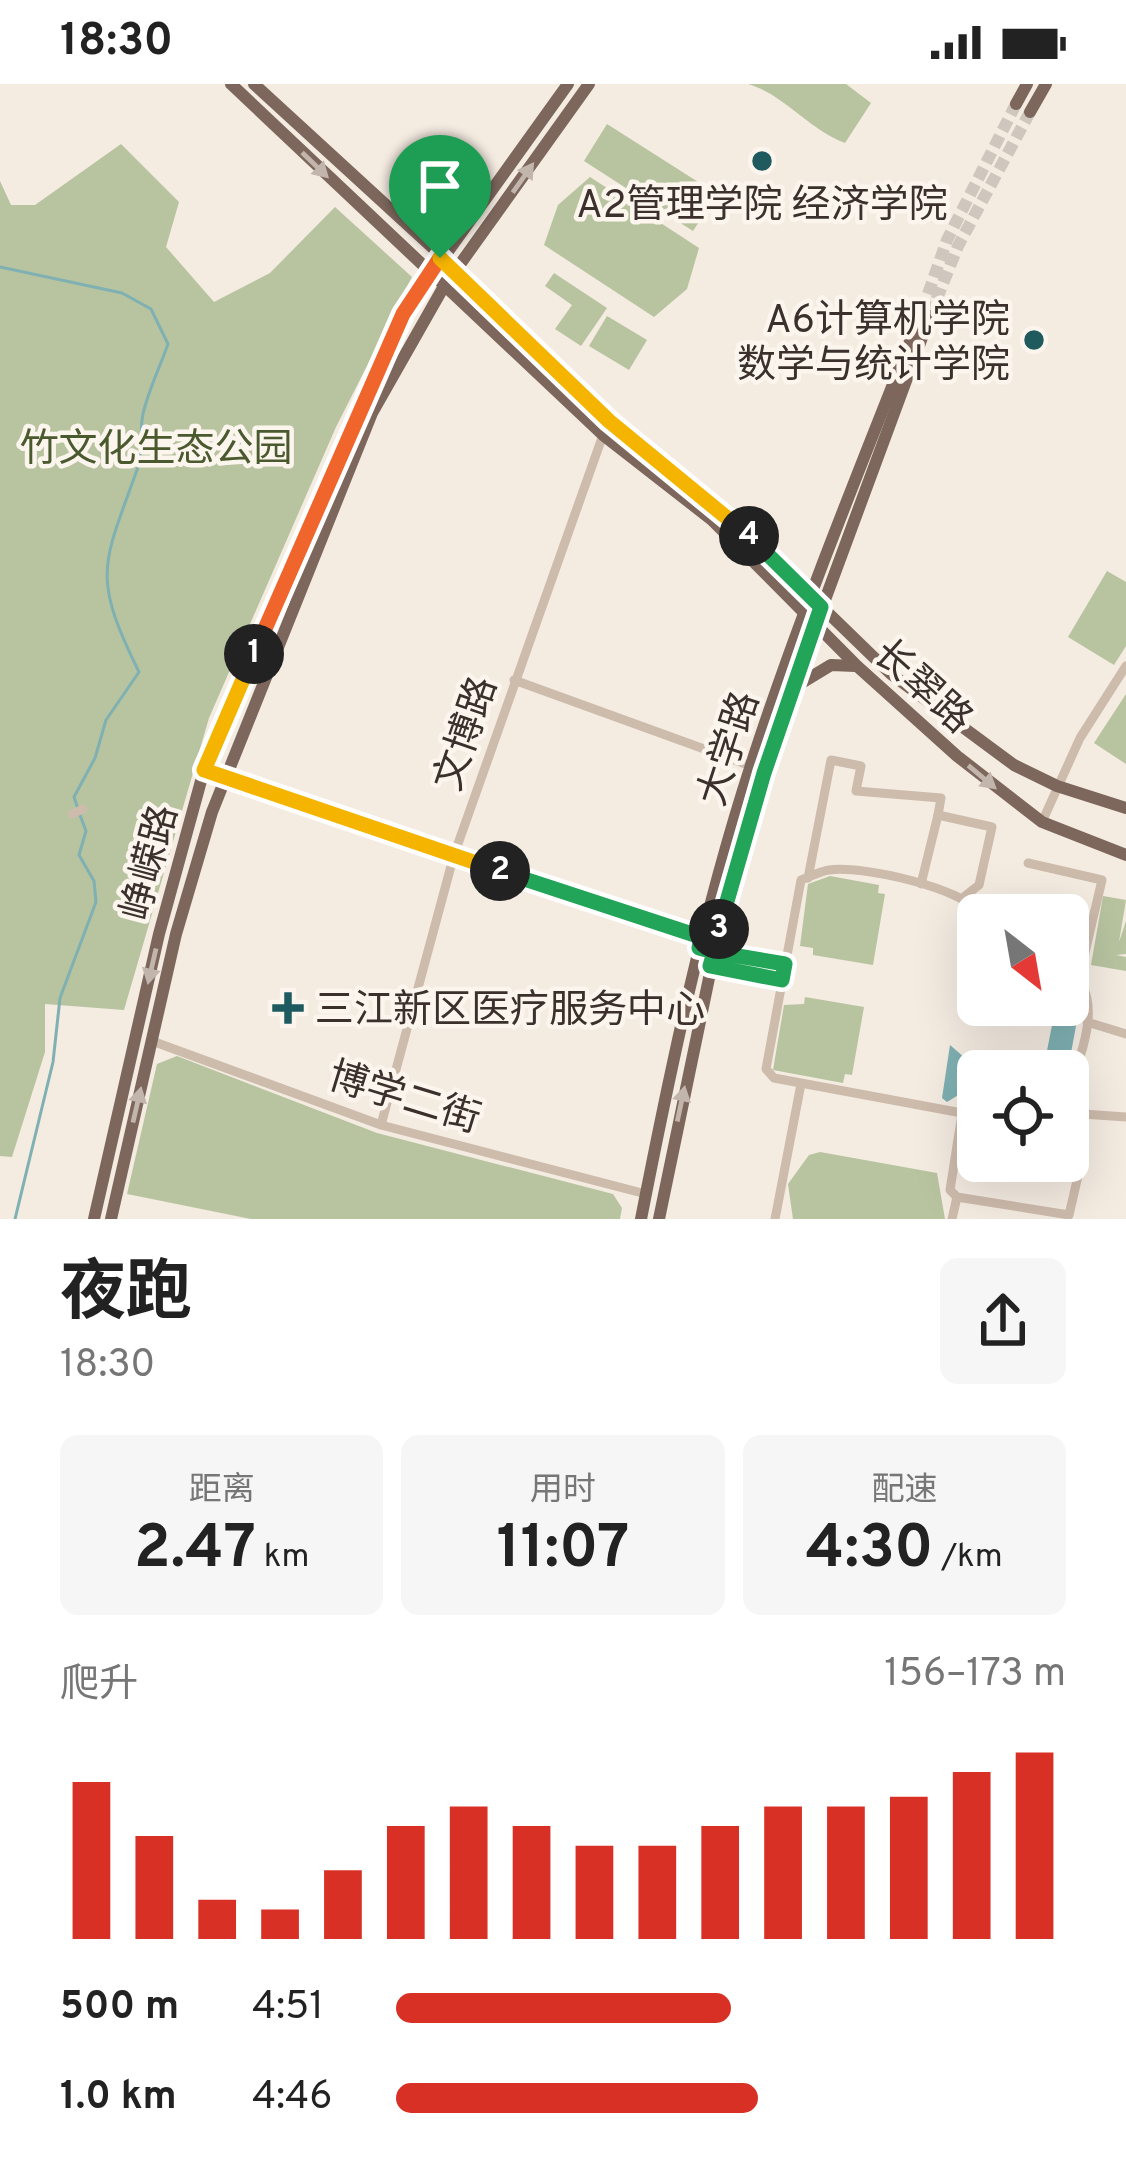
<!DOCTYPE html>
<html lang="zh">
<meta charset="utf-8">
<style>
:root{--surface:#fff;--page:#f6f6f6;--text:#222;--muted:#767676;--accent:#d93025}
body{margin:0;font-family:Overpass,"Noto Sans SC",sans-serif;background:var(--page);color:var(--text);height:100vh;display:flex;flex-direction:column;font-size:45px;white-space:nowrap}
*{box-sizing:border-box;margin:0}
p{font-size:39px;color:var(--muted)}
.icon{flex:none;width:66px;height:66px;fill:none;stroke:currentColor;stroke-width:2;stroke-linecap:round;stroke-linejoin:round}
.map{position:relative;height:1135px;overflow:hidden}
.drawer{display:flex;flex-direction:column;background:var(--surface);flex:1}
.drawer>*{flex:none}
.needle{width:78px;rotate:149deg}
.controls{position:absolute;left:957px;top:810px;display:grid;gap:24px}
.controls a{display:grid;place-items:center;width:132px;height:132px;border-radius:18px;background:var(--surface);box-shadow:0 12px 48px #0002;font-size:60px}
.pin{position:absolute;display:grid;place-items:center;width:102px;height:102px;color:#fff;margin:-123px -51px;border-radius:50% 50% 50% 0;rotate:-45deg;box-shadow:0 0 12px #0007}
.pin .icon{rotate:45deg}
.km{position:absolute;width:60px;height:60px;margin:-30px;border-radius:50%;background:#222;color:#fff;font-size:33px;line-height:60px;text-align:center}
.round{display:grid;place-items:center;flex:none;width:126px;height:126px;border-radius:18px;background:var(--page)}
.overview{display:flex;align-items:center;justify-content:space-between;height:204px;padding:0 60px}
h1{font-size:66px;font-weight:700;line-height:90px}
.metrics{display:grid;grid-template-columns:repeat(3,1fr);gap:18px;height:204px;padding:12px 60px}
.metrics div{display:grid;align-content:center;border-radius:18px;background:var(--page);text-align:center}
.metrics b{font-size:60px;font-weight:700}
.metrics small{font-size:33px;font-weight:400}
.metrics p{font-size:33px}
.chart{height:336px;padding:24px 60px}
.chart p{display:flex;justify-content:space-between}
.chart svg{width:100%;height:216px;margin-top:12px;stroke:var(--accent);stroke-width:6}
ul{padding:0 60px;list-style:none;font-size:39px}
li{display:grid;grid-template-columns:192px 144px 1fr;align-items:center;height:90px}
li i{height:30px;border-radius:15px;background:var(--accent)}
.status{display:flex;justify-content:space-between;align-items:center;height:84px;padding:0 60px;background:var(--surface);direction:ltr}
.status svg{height:33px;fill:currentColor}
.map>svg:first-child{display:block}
.green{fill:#b8c4a0}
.water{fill:#7fb0b2}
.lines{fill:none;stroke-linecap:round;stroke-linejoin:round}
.stream{stroke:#7fb0b2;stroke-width:3}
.major-tunnel{stroke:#cfc6bd;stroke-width:12;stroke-dasharray:12 6;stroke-linecap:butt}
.minor{stroke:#cdbbac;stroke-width:9}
.major{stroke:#7d675c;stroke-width:12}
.oneway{fill:#c2b5ac}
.split-1-casing{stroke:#fff;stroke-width:24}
.split-2-casing{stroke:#fff;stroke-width:24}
.split-3-casing{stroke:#fff;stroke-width:24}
.split-4-casing{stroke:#fff;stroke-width:24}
.split-5-casing{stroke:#fff;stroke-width:24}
.split-1{stroke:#f0652b;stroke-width:15}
.split-2{stroke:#f5b400;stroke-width:15}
.split-3{stroke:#22a559;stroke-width:15}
.split-4{stroke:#22a559;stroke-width:15}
.split-5{stroke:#f5b400;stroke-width:15}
.poi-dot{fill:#1f5a5e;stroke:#fbf5ee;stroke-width:4.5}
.labels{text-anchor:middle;stroke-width:9;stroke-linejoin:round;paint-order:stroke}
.poi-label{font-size:39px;fill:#3b302b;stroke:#fbf5ee}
.park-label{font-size:39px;fill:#4a5a2e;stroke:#fbf5ee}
.street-label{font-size:39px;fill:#3b302b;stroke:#fbf5ee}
</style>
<div class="status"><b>18:30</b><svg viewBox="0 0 49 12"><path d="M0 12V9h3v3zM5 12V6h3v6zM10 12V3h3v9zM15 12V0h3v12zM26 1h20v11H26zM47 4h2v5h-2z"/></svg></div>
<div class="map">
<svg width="1126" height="1135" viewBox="0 0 1126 1135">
<rect width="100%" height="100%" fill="#f4ebe1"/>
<g class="green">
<path d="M 748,0 L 846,0 L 871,19 L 845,59 C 808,45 785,11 748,0 Z"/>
<polygon points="607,40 717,110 693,147 584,77"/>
<polygon points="121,60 179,118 166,163 214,218 270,189 335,123 412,193 336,343 209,634 124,926 45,920 45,968 12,1073 0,1072 0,97 11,121 35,121"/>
<polygon points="590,93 699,164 687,205 654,233 544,161 558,121"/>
<polygon points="554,189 607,224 581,262 555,245 572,221 545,202"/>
<polygon points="607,232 647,256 629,286 589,262"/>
<polygon points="1107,487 1126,498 1126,562 1114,581 1068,553"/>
<polygon points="1126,610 1126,680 1094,659"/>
<polygon points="830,792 879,801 878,809 885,810 873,881 813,871 813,864 800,862 808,800"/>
<polygon points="1103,812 1126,816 1119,858 1126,837 1126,870 1116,871 1126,873 1126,887 1091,881"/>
<polygon points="805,913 864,923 852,991 845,990 843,999 773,986 784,921 804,920"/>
<polygon points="177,972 377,1049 613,1110 622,1124 620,1135 251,1135 127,1110 157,980"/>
<polygon points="820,1068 937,1089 945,1135 793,1135 788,1100 809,1071"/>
</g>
<g class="water">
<polygon points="1072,898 1082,909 1069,980 1060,987 1043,987 1056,921 1068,921"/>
<polygon points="950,961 980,987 978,1013 960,1010 947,1018 942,1014"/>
</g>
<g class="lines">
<g class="stream">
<path d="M 0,183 L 122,209 L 151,225 L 168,260 C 160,283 148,307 143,330 C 139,348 144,368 137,386 C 103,481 91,491 139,588 L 106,636 L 95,674 L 74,713 L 77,722"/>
<polyline points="15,1135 53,978 60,914 96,818 94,797 79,771 86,747 80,731"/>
</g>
<g class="major-tunnel">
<polyline points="922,227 947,156 1016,20"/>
<polyline points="930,232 958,162 1030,28"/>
</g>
<g class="minor">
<polyline points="514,596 751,682"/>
<polyline points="204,686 702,853"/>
<polyline points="72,730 83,725"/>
<polyline points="1042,738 1080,654 1126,582"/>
<polyline points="1028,779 1102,796 1079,894"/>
<polyline points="808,794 831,676 861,682 856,707 941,714 938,731 992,743 979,801 965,812"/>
<polyline points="921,800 938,731"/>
<polyline points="708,866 786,880"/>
<polyline points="975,866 978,849"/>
<polyline points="705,881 782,896"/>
<path d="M 1068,884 C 1107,915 1080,970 1068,1009"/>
<polyline points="1087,938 1126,950"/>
<polyline points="152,957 381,1041 646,1110"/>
<polyline points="1068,1029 1126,1033"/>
<polyline points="962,1030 950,1106 957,1113 1069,1131 1084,1066 1068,1055"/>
<path d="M 978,1032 L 774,994 L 766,985 L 801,796 C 810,793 820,787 829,786 C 862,781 964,804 983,831"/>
<polyline points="381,1041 454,771 603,351"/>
<polyline points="775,1135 801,1000"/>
<polyline points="952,1135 957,1113"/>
</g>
<g class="major">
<polyline points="231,0 603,351 712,436 857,582 957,672 1042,738 1126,771"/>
<polyline points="254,0 458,187 609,337 721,425 891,590 1014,681 1057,702 1126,724"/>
<polyline points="1016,20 1027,0"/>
<polyline points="1030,28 1046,0"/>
<polyline points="793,604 831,581 855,582"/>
<polyline points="94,1135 159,850 204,686 403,230 568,0"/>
<polyline points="111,1135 176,850 212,728 372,329 443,204 589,0"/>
<path d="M 641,1135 C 671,982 703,829 751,681 C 801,527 863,377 922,227"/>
<polyline points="659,1135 725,817 792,605 930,232"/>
</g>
</g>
<defs><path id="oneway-solid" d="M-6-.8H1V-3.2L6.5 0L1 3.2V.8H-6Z" transform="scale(3)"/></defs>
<g class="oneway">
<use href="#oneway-solid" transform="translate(315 81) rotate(44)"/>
<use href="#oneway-solid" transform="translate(523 94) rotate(-55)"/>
<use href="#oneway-solid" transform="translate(982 693) rotate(40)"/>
<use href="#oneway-solid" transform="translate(152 882) rotate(103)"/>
<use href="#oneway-solid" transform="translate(681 1020) rotate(-78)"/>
<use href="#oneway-solid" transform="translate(137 1021) rotate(-77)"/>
</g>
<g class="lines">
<g class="split-1-casing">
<polyline id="split-1" points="254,570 403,230 440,174"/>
</g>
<g class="split-2-casing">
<polyline id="split-2" points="254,570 204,686 500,787"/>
</g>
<g class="split-3-casing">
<polyline id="split-3" points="500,787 701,853 699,864 714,868 710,882 782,896 785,880 714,868 719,845"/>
</g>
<g class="split-4-casing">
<polyline id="split-4" points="719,845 764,689 821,523 749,452"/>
</g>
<g class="split-5-casing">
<polyline id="split-5" points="440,174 609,337 749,452"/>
</g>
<use href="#split-1" class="split-1"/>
<use href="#split-2" class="split-2"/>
<use href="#split-3" class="split-3"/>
<use href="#split-4" class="split-4"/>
<use href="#split-5" class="split-5"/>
</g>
<g class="poi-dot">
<circle cx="762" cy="77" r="12"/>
<circle cx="1034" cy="256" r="12"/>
<path d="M282 906h12v12h12v12h-12v12h-12v-12h-12v-12h12z"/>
</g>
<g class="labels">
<g class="poi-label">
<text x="762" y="133">A2管理学院 经济学院</text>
<text x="1010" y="248" text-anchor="end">A6计算机学院<tspan x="1010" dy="45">数学与统计学院</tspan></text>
<text x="315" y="938" text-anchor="start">三江新区医疗服务中心</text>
</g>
<g class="park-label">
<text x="156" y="377">竹文化生态公园</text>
</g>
<g class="street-label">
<text transform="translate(924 601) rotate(42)" y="14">长翠路</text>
<text transform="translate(464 649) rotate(-71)" y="14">文博路</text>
<text transform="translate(727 664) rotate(-72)" y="14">大学路</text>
<text transform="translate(148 778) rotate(-75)" y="14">峥嵘路</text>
<text transform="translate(405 1012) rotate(17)" y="14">博学二街</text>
</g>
</g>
</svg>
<div class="controls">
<a><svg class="needle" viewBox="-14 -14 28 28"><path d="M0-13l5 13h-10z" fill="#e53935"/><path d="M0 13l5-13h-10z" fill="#767676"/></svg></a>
<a><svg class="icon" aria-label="locate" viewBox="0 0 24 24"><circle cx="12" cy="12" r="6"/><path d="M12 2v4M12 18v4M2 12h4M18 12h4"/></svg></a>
</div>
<div class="pin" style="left:440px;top:174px;background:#1e9e55"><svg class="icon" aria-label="arrive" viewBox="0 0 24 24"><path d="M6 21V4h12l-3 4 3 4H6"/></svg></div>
<b class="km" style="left:254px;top:570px">1</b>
<b class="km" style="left:500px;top:787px">2</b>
<b class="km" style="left:719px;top:845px">3</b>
<b class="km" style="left:749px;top:452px">4</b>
</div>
<section class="drawer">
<div class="overview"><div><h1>夜跑</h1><p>18:30</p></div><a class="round"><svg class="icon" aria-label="share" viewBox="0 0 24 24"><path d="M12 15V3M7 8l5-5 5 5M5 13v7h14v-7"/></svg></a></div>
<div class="metrics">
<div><p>距离</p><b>2.47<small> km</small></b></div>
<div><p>用时</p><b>11:07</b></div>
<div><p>配速</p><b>4:30<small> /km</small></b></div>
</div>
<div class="chart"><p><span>爬升</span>156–173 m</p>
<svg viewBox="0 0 160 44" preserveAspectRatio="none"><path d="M5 44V12M15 44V23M25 44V36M35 44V38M45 44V30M55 44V21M65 44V17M75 44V21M85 44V25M95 44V25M105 44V21M115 44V17M125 44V17M135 44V15M145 44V10M155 44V6"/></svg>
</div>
<ul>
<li><b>500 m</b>4:51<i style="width:50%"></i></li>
<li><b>1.0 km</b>4:46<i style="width:54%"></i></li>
</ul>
</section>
